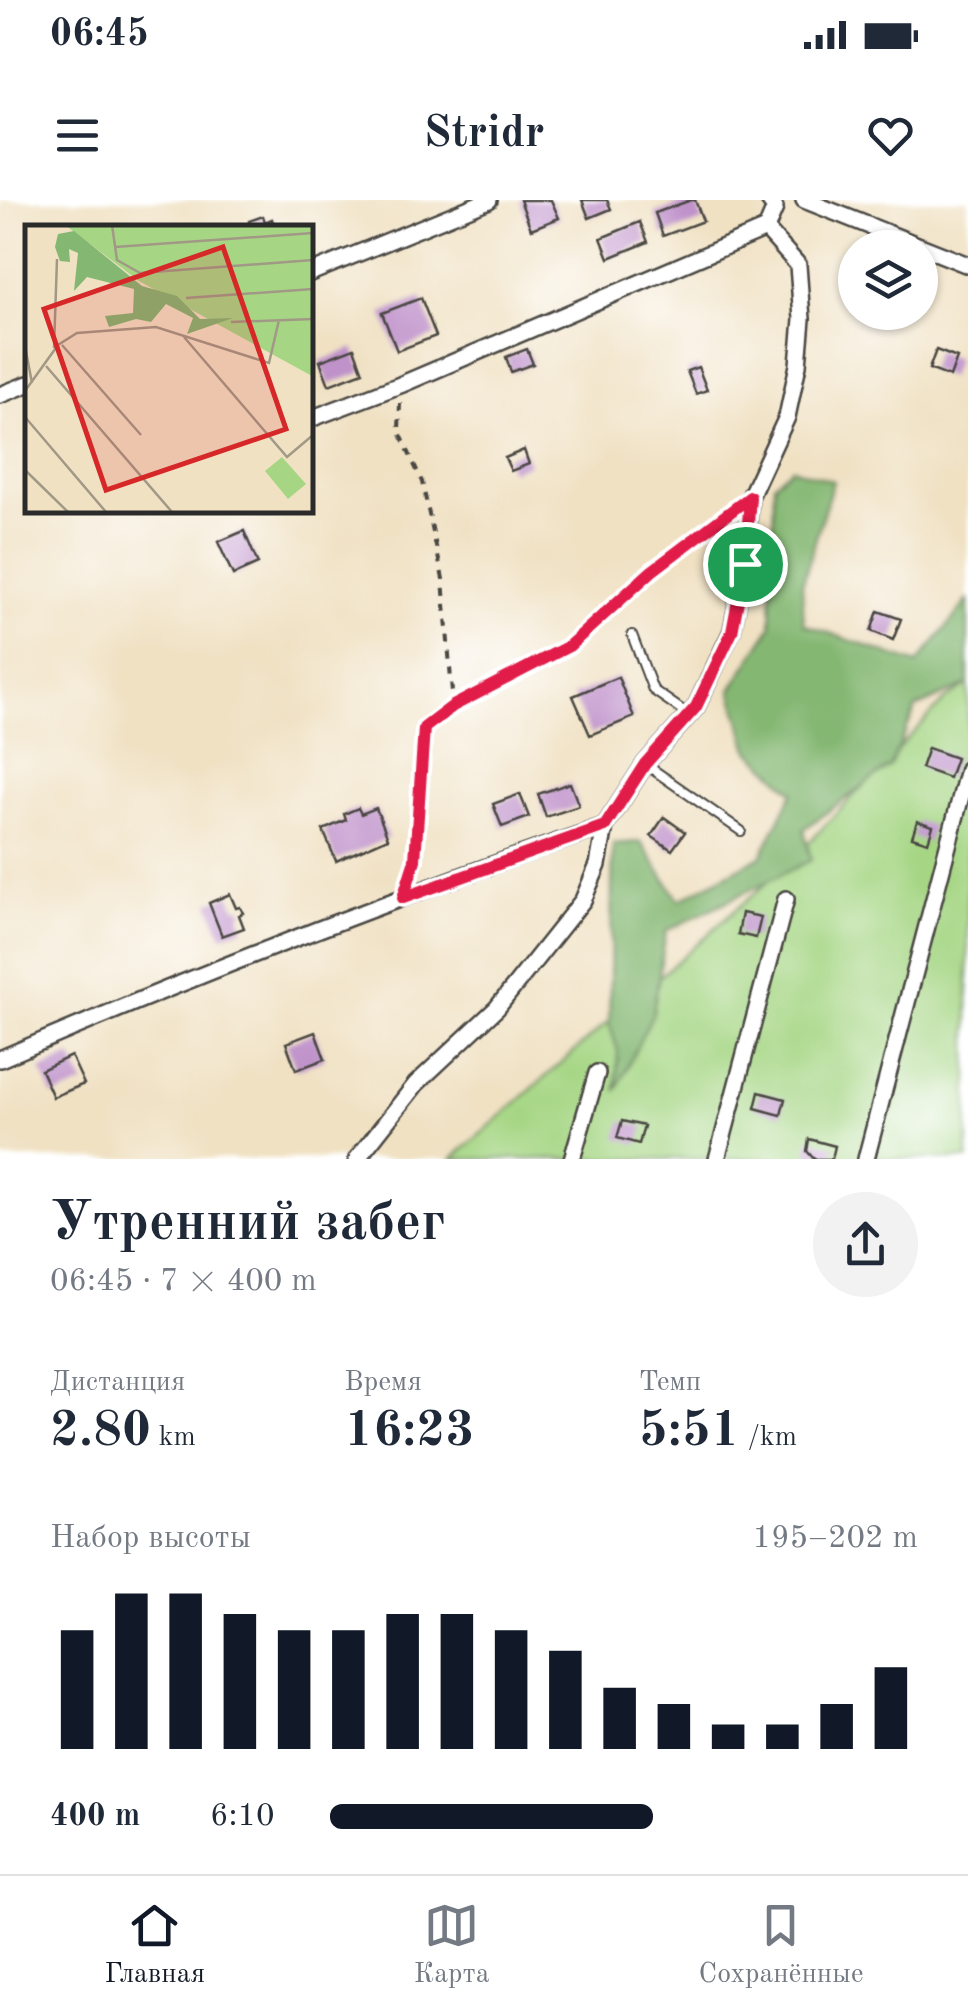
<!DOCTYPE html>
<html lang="ru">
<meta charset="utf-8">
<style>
:root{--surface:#fff;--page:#f2f2f3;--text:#1f2937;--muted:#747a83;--line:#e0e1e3;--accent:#111827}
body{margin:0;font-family:"Old Standard TT",serif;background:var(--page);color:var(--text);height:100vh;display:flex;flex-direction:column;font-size:38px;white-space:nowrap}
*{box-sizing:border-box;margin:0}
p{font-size:32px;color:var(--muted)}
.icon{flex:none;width:55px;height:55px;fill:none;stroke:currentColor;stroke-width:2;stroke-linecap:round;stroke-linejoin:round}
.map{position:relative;height:959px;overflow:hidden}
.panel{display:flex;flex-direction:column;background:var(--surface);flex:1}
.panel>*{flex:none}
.fabs{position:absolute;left:838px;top:30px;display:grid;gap:20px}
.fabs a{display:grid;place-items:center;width:100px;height:100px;border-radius:50%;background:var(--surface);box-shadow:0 2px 8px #0004;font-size:50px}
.pin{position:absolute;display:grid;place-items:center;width:85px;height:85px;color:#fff;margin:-42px;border:5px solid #fff;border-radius:50%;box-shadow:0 2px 10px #0007}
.round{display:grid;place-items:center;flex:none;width:105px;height:105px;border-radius:52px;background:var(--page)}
.head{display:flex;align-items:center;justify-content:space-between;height:170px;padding:0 50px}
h1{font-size:55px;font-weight:800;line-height:75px}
.stats{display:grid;grid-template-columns:repeat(3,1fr);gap:15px;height:170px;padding:10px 50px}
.stats div{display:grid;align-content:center}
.stats b{font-size:50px;font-weight:800}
.stats small{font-size:28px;font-weight:400}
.stats p{font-size:28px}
.chart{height:280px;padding:20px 50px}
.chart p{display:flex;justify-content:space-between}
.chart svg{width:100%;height:180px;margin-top:10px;stroke:var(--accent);stroke-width:6}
ul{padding:0 50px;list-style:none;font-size:32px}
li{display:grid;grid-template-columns:160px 120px 1fr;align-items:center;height:75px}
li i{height:25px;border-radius:12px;background:var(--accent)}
.status{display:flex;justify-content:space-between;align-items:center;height:70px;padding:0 50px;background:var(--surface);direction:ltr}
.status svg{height:28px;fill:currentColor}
header{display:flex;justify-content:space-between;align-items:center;height:130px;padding:0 50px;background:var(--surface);font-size:45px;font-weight:800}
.menu{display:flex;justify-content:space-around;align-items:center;height:140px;border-top:2px solid var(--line);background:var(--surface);font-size:28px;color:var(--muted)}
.menu a{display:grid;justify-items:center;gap:5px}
.menu .on{color:var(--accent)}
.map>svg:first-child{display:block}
.green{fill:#a6d684;stroke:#688058;stroke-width:2.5}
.forest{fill:#84b772;stroke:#58714e;stroke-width:2.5}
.building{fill:#bf92ca}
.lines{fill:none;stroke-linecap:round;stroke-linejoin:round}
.lane-casing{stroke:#494642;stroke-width:12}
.street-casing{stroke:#494642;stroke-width:20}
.path{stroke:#494642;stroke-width:4;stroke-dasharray:8 8;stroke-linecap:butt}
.lane{stroke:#fff;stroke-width:8}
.street{stroke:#fff;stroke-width:15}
.route-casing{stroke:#fff;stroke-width:20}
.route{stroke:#e11d48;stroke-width:12}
.inset-road{fill:none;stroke:#a19886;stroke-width:2.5}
.view{fill:#d62828;fill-opacity:0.15;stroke:#d62828;stroke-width:5}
.inset-edge{fill:none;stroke:#2b2b2b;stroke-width:5}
</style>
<div class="status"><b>06:45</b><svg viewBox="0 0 49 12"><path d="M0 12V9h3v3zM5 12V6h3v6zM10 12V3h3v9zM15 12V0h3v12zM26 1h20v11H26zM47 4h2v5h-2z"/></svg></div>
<header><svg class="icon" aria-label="menu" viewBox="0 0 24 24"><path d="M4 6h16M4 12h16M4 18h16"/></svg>Stridr<svg class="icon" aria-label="heart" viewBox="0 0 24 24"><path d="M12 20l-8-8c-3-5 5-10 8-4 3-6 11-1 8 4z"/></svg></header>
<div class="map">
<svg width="968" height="959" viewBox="0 0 968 959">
<rect width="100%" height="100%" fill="#fff"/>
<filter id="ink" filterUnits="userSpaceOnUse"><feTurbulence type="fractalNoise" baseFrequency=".01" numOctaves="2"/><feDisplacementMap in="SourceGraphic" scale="20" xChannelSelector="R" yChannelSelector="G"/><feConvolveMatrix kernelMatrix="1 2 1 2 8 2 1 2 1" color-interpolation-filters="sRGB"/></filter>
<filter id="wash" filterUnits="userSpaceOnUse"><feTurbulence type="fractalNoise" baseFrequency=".0048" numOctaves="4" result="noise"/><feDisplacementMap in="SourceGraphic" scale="40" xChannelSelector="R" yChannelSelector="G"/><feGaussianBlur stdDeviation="2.25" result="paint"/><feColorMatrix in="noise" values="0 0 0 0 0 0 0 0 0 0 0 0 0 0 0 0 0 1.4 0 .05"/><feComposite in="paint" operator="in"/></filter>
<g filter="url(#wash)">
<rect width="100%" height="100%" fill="#f0e1c3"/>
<polygon class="green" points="968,485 968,959 452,959 790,662 946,499"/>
<polygon class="forest" points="792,268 833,281 802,385 804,424 917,464 968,400 968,484 916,508 890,566 804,629 811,660 666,731 653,813 616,891 618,851 609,823 613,644 641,642 679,700 761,656 793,592 749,550 731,490 771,427 774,283"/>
<g id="blocks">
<g class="building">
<polygon points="520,0 551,0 559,18 531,29"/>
<polygon points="582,0 607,0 611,9 589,18"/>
<polygon points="691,0 695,0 703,21 663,36 655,13"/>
<polygon points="263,16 265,22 272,19 275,28 251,28 249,21"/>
<polygon points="640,22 648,42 609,58 601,38"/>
<polygon points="421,98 436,136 397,151 382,113"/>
<polygon points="354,148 363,172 329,185 320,161"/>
<polygon points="527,149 533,164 511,172 506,157"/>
<polygon points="936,150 957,158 950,177 929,169"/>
<polygon points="698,167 707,190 696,194 687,171"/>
<polygon points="524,250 529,264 511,271 505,258"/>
<polygon points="244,331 258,364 233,375 218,342"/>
<polygon points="878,411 901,419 893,440 871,431"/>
<polygon points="618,477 634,517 590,535 573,496"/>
<polygon points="928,548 956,558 949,578 921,568"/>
<polygon points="570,583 579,606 546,617 538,594"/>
<polygon points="520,594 529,617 502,627 493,604"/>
<polygon points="358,608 361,614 376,608 388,638 336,661 323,630 346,620 344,614"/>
<polygon points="664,617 685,632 672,650 651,636"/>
<polygon points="917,621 933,626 928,642 912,637"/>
<polygon points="230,694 236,708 240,707 243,713 239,715 244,728 222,736 209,703"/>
<polygon points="742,713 761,717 756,738 738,734"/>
<polygon points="315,832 325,859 296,870 286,843"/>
<polygon points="71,856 84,884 53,897 41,870"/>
<polygon points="759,892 785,899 781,915 755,908"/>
<polygon points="622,921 644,926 639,944 617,938"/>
<polygon points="809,939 835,946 832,959 814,959 807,951"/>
</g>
</g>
</g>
<g filter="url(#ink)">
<use href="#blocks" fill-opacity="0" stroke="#494642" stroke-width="2.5"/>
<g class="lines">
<g class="lane-casing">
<g id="lane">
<polyline points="632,435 653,490 689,515"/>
<polyline points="645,564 741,631"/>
</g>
</g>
<g class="street-casing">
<g id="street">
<polyline points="804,0 968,65"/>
<polyline points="766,29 775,8 769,0"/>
<polyline points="310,73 489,0"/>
<polyline points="0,195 28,184"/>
<polyline points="310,219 400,185 766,29"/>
<path d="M 0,859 C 198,774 400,695 605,626"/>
<polyline points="357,959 416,884 497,808 583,700 598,665 605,626 645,564 696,507 732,431 745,364 750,297 787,217 798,165 802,119 798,65 766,29"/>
<polyline points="572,959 597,873"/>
<polyline points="717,959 786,699"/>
<polyline points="866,959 968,569"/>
</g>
</g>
<g class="path">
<polyline points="400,203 399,230 422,282 443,379 453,505"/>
<polyline points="409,679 415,660 425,528 453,505 569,446 652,371 732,311"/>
</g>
<use href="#lane" class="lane"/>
<use href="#street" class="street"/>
</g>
</g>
<g class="lines" filter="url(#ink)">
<g class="route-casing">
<polygon id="route" points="750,297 745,364 732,432 696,507 645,564 605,626 403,698 415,660 424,528 453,506 569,446 652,371"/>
</g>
<use href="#route" class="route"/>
</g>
<g transform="translate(25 25)">
<rect width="288" height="288" fill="#f0e1c3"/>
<path d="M 40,0 L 287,0 L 287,151 L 114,56 ZM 257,232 L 281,259 L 263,274 L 240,246 Z" fill="#a6d684"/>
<path d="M 49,6 L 117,61 L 152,71 L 175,94 L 208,93 L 162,109 L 168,93 L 141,79 L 126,97 L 111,94 L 84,102 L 80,91 L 108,88 L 109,64 L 62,52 L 49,66 L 53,28 L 44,24 L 45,37 L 35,36 L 30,22 L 33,9 Z" fill="#84b772"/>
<path class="inset-road" d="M 87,0 L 92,35 L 115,48 L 288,35M 90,22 L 288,8M 161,73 L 288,64M 206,97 L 288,94M 159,112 L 262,232 L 288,210M 37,120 L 116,210M 0,121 L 7,158M 29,123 L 32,34M 21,141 L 147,287M 0,166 L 33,120 L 52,108 L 131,102 L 244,138 L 254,95M 0,192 L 81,287M 0,245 L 43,287"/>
<path class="view" d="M 198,22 L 261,204 L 81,265 L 19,84 Z"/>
<rect width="288" height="288" class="inset-edge"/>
</g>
</svg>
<div class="fabs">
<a><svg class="icon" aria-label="layers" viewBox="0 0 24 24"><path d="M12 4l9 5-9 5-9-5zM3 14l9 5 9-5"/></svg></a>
</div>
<div class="pin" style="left:745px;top:364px;background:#1e9e55"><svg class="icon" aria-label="arrive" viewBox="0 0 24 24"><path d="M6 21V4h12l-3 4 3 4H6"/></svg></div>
</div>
<section class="panel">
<div class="head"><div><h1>Утренний забег</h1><p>06:45 · 7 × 400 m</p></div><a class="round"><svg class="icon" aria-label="share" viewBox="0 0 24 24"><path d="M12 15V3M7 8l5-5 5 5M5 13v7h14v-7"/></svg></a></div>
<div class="stats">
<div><p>Дистанция</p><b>2.80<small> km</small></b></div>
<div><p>Время</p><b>16:23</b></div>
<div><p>Темп</p><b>5:51<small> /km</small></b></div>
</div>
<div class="chart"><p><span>Набор высоты</span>195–202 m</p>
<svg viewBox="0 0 160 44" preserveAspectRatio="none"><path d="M5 44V15M15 44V6M25 44V6M35 44V11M45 44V15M55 44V15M65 44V11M75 44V11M85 44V15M95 44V20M105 44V29M115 44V33M125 44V38M135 44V38M145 44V33M155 44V24"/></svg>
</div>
<ul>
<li><b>400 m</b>6:10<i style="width:55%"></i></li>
</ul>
</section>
<nav class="menu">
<a class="on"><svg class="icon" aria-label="home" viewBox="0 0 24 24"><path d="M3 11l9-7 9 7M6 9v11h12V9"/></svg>Главная</a>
<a><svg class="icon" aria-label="map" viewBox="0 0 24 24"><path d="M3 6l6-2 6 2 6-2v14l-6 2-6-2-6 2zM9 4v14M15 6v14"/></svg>Карта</a>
<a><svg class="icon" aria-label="saved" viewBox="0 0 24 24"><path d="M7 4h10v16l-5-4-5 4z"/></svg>Сохранённые</a>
</nav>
